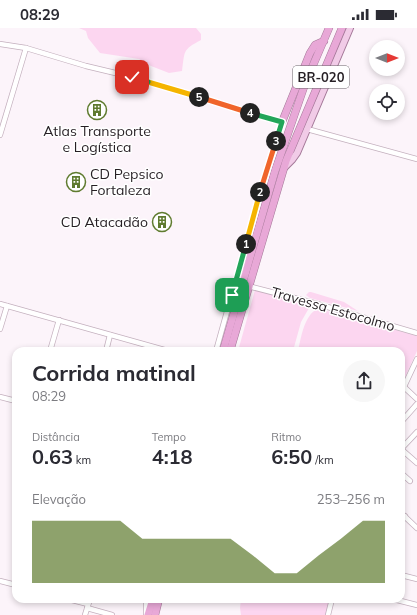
<!DOCTYPE html>
<html lang="pt">
<meta charset="utf-8">
<style>
:root{--surface:#fff;--page:#f7f7f7;--text:#2b2b33;--muted:#7c7c81;--accent:#5f7b2f}
body{margin:0;font-family:Mulish,sans-serif;background:var(--page);color:var(--text);height:100vh;display:flex;flex-direction:column;font-size:15px;white-space:nowrap}
*{box-sizing:border-box;margin:0}
p{font-size:13px;color:var(--muted)}
.icon{flex:none;width:22px;height:22px;fill:none;stroke:currentColor;stroke-width:2;stroke-linecap:round;stroke-linejoin:round}
.map{position:relative;flex:1;overflow:hidden}
.details{position:absolute;left:12px;top:319px;width:393px;height:256px;display:flex;flex-direction:column;background:var(--surface);border-radius:12px;box-shadow:0 2px 6px #0003}
.details>*{flex:none}
.needle{width:26px;rotate:90deg}
.buttons{position:absolute;left:369px;top:12px;display:grid;gap:8px}
.buttons a{display:grid;place-items:center;width:36px;height:36px;border-radius:50%;background:var(--surface);box-shadow:0 2px 6px #0003;font-size:20px}
.pin{position:absolute;display:grid;place-items:center;width:34px;height:34px;color:#fff;margin:-17px;border-radius:8px;box-shadow:0 2px 6px #0006}
.km{position:absolute;width:20px;height:20px;margin:-10px;border-radius:50%;background:#222;color:#fff;font-size:11px;line-height:20px;text-align:center}
.round{display:grid;place-items:center;flex:none;width:42px;height:42px;border-radius:21px;background:var(--page)}
.headline{display:flex;align-items:center;justify-content:space-between;height:68px;padding:0 20px}
h1{font-size:22px;font-weight:700;line-height:30px}
.stats{display:grid;grid-template-columns:repeat(3,1fr);gap:6px;height:68px;padding:4px 20px}
.stats div{display:grid;align-content:center}
.stats b{font-size:20px;font-weight:700}
.stats small{font-size:11px;font-weight:400}
.stats p{font-size:11px}
.chart{height:112px;padding:8px 20px}
.chart p{display:flex;justify-content:space-between}
.chart svg{width:100%;height:72px;margin-top:4px;fill:var(--accent);opacity:.7}
.status{display:flex;justify-content:space-between;align-items:center;height:28px;padding:0 20px;background:var(--surface);direction:ltr}
.status svg{height:11px;fill:currentColor}
.map>svg:first-child{display:block}
.green{fill:#fcd6f0}
.lines{fill:none;stroke-linecap:round;stroke-linejoin:round}
.minor-casing{stroke:#c4b0be;stroke-width:6}
.major-casing{stroke:#a47898;stroke-width:8}
.highway-casing{stroke:#a47898;stroke-width:8}
.minor{stroke:#fff;stroke-width:4.5}
.major{stroke:#f1cbe7;stroke-width:6}
.highway{stroke:#e8a8d7;stroke-width:7}
.split-1-casing{stroke:#fff;stroke-width:8}
.split-2-casing{stroke:#fff;stroke-width:8}
.split-3-casing{stroke:#fff;stroke-width:8}
.split-4-casing{stroke:#fff;stroke-width:8}
.split-5-casing{stroke:#fff;stroke-width:8}
.split-6-casing{stroke:#fff;stroke-width:8}
.split-7-casing{stroke:#fff;stroke-width:8}
.split-1{stroke:#22a559;stroke-width:5}
.split-2{stroke:#f5b400;stroke-width:5}
.split-3{stroke:#f0652b;stroke-width:5}
.split-4{stroke:#22a559;stroke-width:5}
.split-5{stroke:#f0652b;stroke-width:5}
.split-6{stroke:#f5b400;stroke-width:5}
.split-7{stroke:#22a559;stroke-width:5}
.labels{text-anchor:middle;stroke-width:3;stroke-linejoin:round;paint-order:stroke}
.shield{fill:#fff;stroke:#676266;stroke-width:1}
.shield-label{font-size:13px;font-weight:bold;fill:#261f24}
.poi-label{font-size:14px;fill:#261f24;stroke:#fff}
.street-label{font-size:14px;fill:#261f24;stroke:#fff}
</style>
<div class="status"><b>08:29</b><svg viewBox="0 0 49 12"><path d="M0 12V9h3v3zM5 12V6h3v6zM10 12V3h3v9zM15 12V0h3v12zM26 1h20v11H26zM47 4h2v5h-2z"/></svg></div>
<div class="map">
<svg width="417" height="587" viewBox="0 0 417 587">
<rect width="100%" height="100%" fill="#fcf4fa"/>
<g class="green">
<path d="M 79,0 L 196,0 L 201,6 L 201,12 C 182,22 185,23 182,43 L 169,45 L 151,38 L 139,31 L 100,25 L 88,10 L 86,3 Z"/>
<polygon points="255,262 306,276 309,280 301,294 293,323 238,323"/>
<polygon points="309,264 311,264 344,274 358,283 310,270 306,267"/>
<path d="M 317,281 L 336,285 L 417,308 L 417,323 L 401,358 L 401,323 L 298,323 C 301,310 304,288 317,281 Z"/>
<polygon points="241,571 329,571 326,587 241,587 240,580"/>
</g>
<g class="lines">
<g class="minor-casing">
<g id="minor">
<polyline points="0,16 26,20 86,38 132,49 282,94 263,154 216,323"/>
<polyline points="307,101 417,131"/>
<polyline points="0,107 26,20"/>
<polyline points="248,258 314,275 417,305"/>
<polyline points="0,276 168,323"/>
<polyline points="0,301 7,278"/>
<polyline points="50,323 59,292"/>
<polyline points="106,323 110,307"/>
<polyline points="404,359 417,371"/>
<polyline points="401,365 417,331"/>
<polyline points="0,369 16,373"/>
<polyline points="401,394 417,376"/>
<polyline points="401,421 417,404"/>
<polyline points="401,421 417,435"/>
<polyline points="401,445 410,453"/>
<polyline points="401,485 417,500"/>
<polyline points="401,494 405,488"/>
<polyline points="401,547 417,551"/>
<polyline points="0,553 16,557"/>
<polyline points="68,571 88,576"/>
<polyline points="393,571 417,577"/>
<polyline points="87,580 112,587"/>
<polyline points="85,587 90,571"/>
<polyline points="146,587 146,571"/>
<polyline points="328,587 332,571"/>
</g>
</g>
<g class="major-casing">
<polyline id="major" points="284,140 292,132 297,125 350,0"/>
</g>
<g class="highway-casing">
<g id="highway">
<polyline points="282,94 310,25 315,17 324,13"/>
<polyline points="223,323 275,143 305,56 329,0"/>
<polyline points="230,323 286,133 342,0"/>
<polyline points="148,587 153,571"/>
<polyline points="155,587 159,571"/>
</g>
</g>
<use href="#minor" class="minor"/>
<use href="#major" class="major"/>
<use href="#highway" class="highway"/>
</g>
<g class="lines">
<g class="split-1-casing">
<polyline id="split-1" points="232,267 246,216"/>
</g>
<g class="split-2-casing">
<polyline id="split-2" points="246,216 260,164"/>
</g>
<g class="split-3-casing">
<polyline id="split-3" points="260,164 276,113"/>
</g>
<g class="split-4-casing">
<polyline id="split-4" points="250,85 282,94 276,113"/>
</g>
<g class="split-5-casing">
<polyline id="split-5" points="199,69 250,85"/>
</g>
<g class="split-6-casing">
<polyline id="split-6" points="148,54 199,69"/>
</g>
<g class="split-7-casing">
<polyline id="split-7" points="132,49 148,54"/>
</g>
<use href="#split-1" class="split-1"/>
<use href="#split-2" class="split-2"/>
<use href="#split-3" class="split-3"/>
<use href="#split-4" class="split-4"/>
<use href="#split-5" class="split-5"/>
<use href="#split-6" class="split-6"/>
<use href="#split-7" class="split-7"/>
</g>
<defs>
<g id="building-ring" transform="scale(1)"><circle r="9.5" fill="#fff" stroke="#5f7b2f" stroke-width="1.5"/><path d="M-4-6H4V6H1V3H-1V6H-4ZM-2.5-4.3h1.7v1.8h-1.7ZM.8-4.3h1.7v1.8H.8ZM-2.5-1h1.7V.8h-1.7ZM.8-1h1.7V.8H.8Z" fill="#5f7b2f"/></g>
</defs>
<g fill-rule="evenodd">
<use href="#building-ring" x="97" y="82"/>
<use href="#building-ring" x="76" y="154"/>
<use href="#building-ring" x="162" y="194"/>
</g>
<g class="labels">
<rect class="shield" x="293" y="38" width="56" height="22" rx="3"/>
<g class="shield-label">
<text x="321" y="54">BR-020</text>
</g>
<g class="poi-label">
<text x="97" y="108">Atlas Transporte<tspan x="97" dy="16">e Logística</tspan></text>
<text x="90" y="151" text-anchor="start">CD Pepsico<tspan x="90" dy="16">Fortaleza</tspan></text>
<text x="148" y="199" text-anchor="end">CD Atacadão</text>
</g>
<g class="street-label">
<text transform="translate(333 281) rotate(16)" y="5">Travessa Estocolmo</text>
</g>
</g>
</svg>
<div class="buttons">
<a><svg class="needle" viewBox="-14 -14 28 28"><path d="M0-13l5 13h-10z" fill="#e53935"/><path d="M0 13l5-13h-10z" fill="#7c7c81"/></svg></a>
<a><svg class="icon" aria-label="locate" viewBox="0 0 24 24"><circle cx="12" cy="12" r="6"/><path d="M12 2v4M12 18v4M2 12h4M18 12h4"/></svg></a>
</div>
<div class="pin" style="left:232px;top:267px;background:#1e9e55"><svg class="icon" aria-label="arrive" viewBox="0 0 24 24"><path d="M6 21V4h12l-3 4 3 4H6"/></svg></div>
<div class="pin" style="left:132px;top:49px;background:#d93025"><svg class="icon" aria-label="check" viewBox="0 0 24 24"><path d="M5 12l5 5 9-10"/></svg></div>
<b class="km" style="left:246px;top:216px">1</b>
<b class="km" style="left:260px;top:164px">2</b>
<b class="km" style="left:276px;top:113px">3</b>
<b class="km" style="left:250px;top:85px">4</b>
<b class="km" style="left:199px;top:69px">5</b>
<section class="details">
<div class="headline"><div><h1>Corrida matinal</h1><p>08:29</p></div><a class="round"><svg class="icon" aria-label="share" viewBox="0 0 24 24"><path d="M12 15V3M7 8l5-5 5 5M5 13v7h14v-7"/></svg></a></div>
<div class="stats">
<div><p>Distância</p><b>0.63<small> km</small></b></div>
<div><p>Tempo</p><b>4:18</b></div>
<div><p>Ritmo</p><b>6:50<small> /km</small></b></div>
</div>
<div class="chart"><p><span>Elevação</span>253–256 m</p>
<svg viewBox="0 0 160 44" preserveAspectRatio="none"><path d="M0 44V6L10 6L20 6L30 6L40 6L50 17L60 17L70 17L80 17L90 17L100 27L110 38L120 38L130 27L140 17L150 6L160 6V44z"/></svg>
</div>
</section>
</div>
